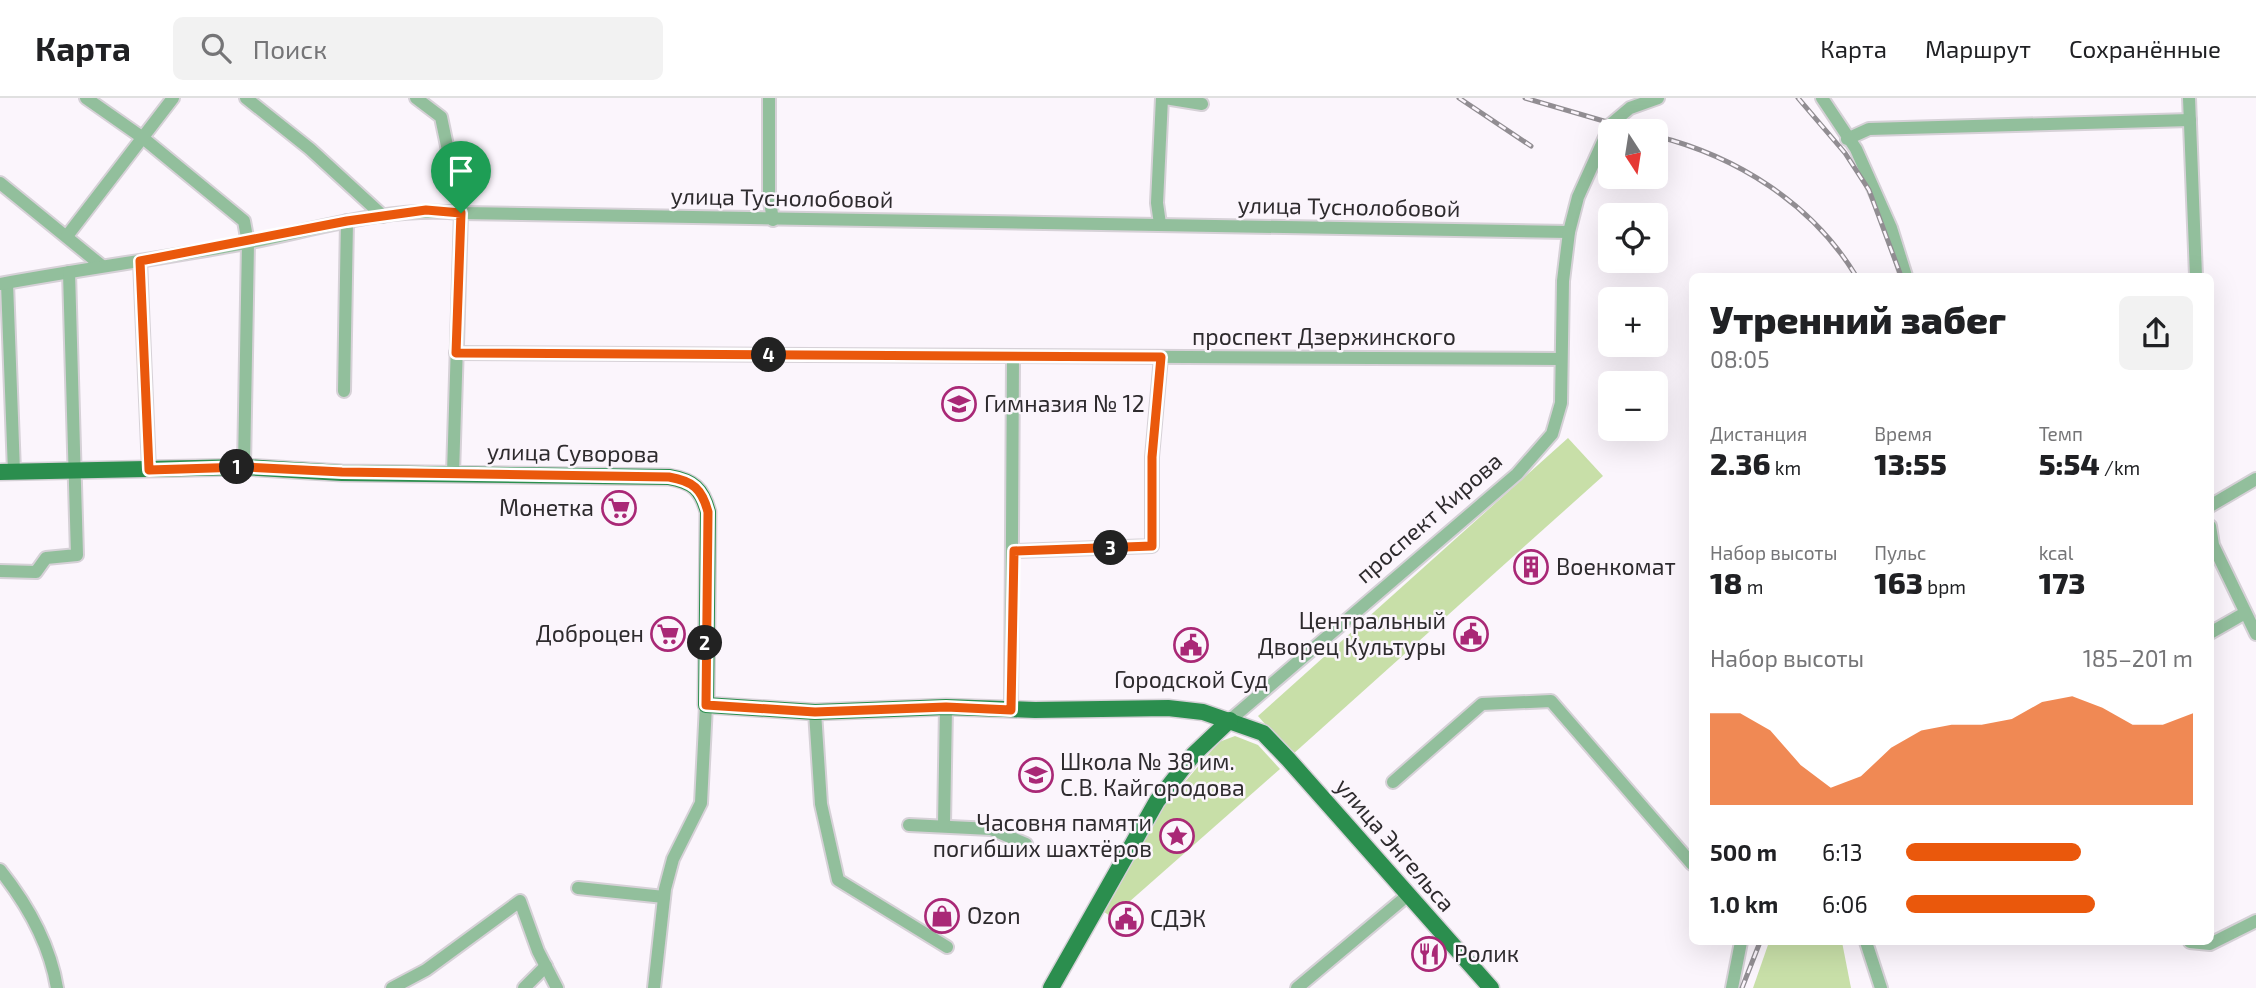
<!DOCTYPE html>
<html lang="ru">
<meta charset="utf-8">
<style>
:root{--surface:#fff;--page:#f2f2f2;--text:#202124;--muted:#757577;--line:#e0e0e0;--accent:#ea580c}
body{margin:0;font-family:"Exo 2",sans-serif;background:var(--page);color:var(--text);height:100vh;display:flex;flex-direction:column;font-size:26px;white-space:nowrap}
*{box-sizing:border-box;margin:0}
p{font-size:23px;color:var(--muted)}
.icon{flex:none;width:38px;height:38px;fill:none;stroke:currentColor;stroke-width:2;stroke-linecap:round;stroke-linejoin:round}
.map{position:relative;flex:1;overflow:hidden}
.sheet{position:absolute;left:1689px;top:175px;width:525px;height:672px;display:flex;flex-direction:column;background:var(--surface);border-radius:10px;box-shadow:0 7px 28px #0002}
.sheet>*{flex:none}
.needle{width:46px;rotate:168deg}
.tools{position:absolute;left:1598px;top:21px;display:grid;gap:14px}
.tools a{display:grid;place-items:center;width:70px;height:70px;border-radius:10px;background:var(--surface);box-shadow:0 7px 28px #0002;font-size:35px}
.pin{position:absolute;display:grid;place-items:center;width:60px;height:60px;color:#fff;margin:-72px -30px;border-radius:50% 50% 50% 0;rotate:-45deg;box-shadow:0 0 7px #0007}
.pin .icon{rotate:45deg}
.km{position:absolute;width:35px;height:35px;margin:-18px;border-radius:50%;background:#222;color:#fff;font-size:19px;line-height:35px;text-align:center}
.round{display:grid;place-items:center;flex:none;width:74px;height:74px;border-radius:10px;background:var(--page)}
.head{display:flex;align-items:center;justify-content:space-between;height:119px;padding:0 21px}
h1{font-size:38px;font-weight:800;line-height:52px}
.figures{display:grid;grid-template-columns:repeat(3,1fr);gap:10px;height:119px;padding:7px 21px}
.figures div{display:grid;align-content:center}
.figures b{font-size:30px;font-weight:800}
.figures small{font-size:19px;font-weight:400}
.figures p{font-size:19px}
.chart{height:196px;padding:14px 21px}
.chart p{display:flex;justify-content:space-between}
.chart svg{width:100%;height:126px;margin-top:7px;fill:var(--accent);opacity:.7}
ul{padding:0 21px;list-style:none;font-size:23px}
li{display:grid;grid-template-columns:112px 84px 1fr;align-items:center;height:52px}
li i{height:18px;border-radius:9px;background:var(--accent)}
header{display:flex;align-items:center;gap:42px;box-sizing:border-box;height:98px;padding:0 35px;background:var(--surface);border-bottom:2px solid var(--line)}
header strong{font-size:33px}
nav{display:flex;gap:38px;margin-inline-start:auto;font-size:24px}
.search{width:490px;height:63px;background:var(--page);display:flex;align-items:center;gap:18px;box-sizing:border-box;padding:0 24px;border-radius:10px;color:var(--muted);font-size:26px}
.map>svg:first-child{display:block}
.green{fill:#c8dfa8}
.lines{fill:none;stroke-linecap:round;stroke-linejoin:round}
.minor-casing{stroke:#d6d1d7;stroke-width:16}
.major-casing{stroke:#d6d1d7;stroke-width:19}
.minor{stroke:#92bf9c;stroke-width:12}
.major{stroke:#2b8e4e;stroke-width:16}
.rail-casing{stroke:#918d92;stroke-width:5}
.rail{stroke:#fbf5fc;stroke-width:2.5;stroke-dasharray:8;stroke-linecap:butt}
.route-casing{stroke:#fff;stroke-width:14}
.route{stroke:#ea580c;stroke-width:9}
.labels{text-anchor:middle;stroke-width:5;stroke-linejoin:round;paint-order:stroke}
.street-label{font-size:23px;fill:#2e2b2e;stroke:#fbf5fc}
.poi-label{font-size:23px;fill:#2e2b2e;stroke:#fbf5fc;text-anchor:start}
</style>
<header>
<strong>Карта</strong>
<div class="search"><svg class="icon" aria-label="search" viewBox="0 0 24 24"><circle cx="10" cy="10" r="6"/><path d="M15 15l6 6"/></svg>Поиск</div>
<nav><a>Карта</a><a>Маршрут</a><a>Сохранённые</a></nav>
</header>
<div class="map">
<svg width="2256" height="890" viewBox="0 0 2256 890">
<rect width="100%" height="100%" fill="#fbf5fc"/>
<g class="green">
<polygon points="1568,340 1603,378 1292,657 1258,618"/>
<polygon points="1235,638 1258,647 1280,671 1112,819 1104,814 1160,713 1219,644"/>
<polygon points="1769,844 1842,844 1851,890 1753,890"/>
</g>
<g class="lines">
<g class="minor-casing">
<g id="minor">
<polyline points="86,0 143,40 244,123 248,145 244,369"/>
<polyline points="246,0 310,51 383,118"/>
<polyline points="416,0 441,19 461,115 453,376"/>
<polyline points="769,0 769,98 773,122"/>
<polyline points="1165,0 1202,6"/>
<polyline points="1822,0 1856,51 1891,130 1906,178"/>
<polyline points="2189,0 2196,178"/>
<polyline points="1847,41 1869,31 2190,22"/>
<polyline points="0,85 102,168"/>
<polyline points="1160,126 1157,105 1162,0"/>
<polyline points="67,138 173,0"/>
<polyline points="140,163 149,372"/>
<polyline points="7,185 14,374"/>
<path d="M 0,186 C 82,171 164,160 246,145 C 318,131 388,108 461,115 L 1569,134"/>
<polyline points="456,255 1561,261"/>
<polyline points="344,293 347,123"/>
<polyline points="2210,408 2256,381"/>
<polyline points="2210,428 2213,447 2256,536"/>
<polyline points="1014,453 1152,448 1152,359 1161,259"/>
<polyline points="0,473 36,474 46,460 77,457 69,174"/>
<polyline points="2210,535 2245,515"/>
<polyline points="1011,612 1013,258"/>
<polyline points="815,614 821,706 838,782 947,849"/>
<polyline points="1230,622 1517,376 1552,336 1561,305 1563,183 1569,134 1578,99 1611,26 1630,10 1658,0"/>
<polyline points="1393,684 1482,606 1551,603 1692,766"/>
<polyline points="909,727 991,731 1026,746"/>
<polyline points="944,727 946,609"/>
<path d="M 0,772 C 27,806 50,847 57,890"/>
<polyline points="578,790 664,799"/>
<polyline points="1866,844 1881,890"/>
<polyline points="2190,844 2210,846 2256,823"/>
<polyline points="392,890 426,872 520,803 538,853 557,890"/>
<polyline points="524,890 546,868"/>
<polyline points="654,890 665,791 673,761 701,705 706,607"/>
<polyline points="1297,890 1408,797"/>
<polyline points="1732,890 1741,844"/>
</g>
</g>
<g class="major-casing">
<g id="major">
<path d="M 0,374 L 244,369 L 342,375 L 669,379 C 693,383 702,391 708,414 L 706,607 L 815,614 L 946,609 L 1035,612 L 1168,610 L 1203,614 L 1263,635 L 1288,661 L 1491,890"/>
<polyline points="1051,890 1157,703 1194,656 1230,622"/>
</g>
</g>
<use href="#minor" class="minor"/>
<use href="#major" class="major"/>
<g class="rail-casing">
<g id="rail">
<polyline points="1459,0 1531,48"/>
<polyline points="1525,0 1638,33"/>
<polyline points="1798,0 1845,55 1869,92 1901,178"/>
<path d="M 1656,38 C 1736,58 1812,105 1856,178"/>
<polyline points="1742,890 1760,844"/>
</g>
</g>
<use href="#rail" class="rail"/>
</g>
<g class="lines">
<g class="route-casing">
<path id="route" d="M 426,112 L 461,115 L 456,255 L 1161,259 L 1152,359 L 1152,448 L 1014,453 L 1011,612 L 946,609 L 815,614 L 706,607 L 708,414 C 702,391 693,383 669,379 L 342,374 L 244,369 L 149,372 L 140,163 L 347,123 Z"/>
</g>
<use href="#route" class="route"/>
</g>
<defs>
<g id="school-ring" transform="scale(1.75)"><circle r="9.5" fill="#fbf5fc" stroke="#a92876" stroke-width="1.5"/><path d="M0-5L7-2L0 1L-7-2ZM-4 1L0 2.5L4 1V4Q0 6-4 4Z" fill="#a92876"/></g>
<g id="supermarket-ring" transform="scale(1.75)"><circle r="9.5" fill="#fbf5fc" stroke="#a92876" stroke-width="1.5"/><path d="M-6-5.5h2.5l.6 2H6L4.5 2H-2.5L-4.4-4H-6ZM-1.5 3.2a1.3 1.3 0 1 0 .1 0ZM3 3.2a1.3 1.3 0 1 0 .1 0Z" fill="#a92876"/></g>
<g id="building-ring" transform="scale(1.75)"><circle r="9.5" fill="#fbf5fc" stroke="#a92876" stroke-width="1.5"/><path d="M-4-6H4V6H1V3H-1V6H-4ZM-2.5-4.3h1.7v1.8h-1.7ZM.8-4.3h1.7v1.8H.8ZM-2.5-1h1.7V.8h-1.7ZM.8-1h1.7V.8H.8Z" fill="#a92876"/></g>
<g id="civic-ring" transform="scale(1.75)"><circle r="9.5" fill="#fbf5fc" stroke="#a92876" stroke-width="1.5"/><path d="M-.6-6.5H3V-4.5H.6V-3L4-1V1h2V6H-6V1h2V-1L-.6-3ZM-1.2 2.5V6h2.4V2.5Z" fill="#a92876"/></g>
<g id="sight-ring" transform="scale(1.75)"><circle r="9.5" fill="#fbf5fc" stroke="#a92876" stroke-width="1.5"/><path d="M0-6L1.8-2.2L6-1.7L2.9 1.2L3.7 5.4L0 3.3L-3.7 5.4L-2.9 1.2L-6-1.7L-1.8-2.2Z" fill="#a92876"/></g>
<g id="shop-ring" transform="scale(1.75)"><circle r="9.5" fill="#fbf5fc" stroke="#a92876" stroke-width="1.5"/><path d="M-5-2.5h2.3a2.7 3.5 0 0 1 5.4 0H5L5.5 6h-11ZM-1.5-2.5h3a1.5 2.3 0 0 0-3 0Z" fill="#a92876"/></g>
<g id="restaurant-ring" transform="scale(1.75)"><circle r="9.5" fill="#fbf5fc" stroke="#a92876" stroke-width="1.5"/><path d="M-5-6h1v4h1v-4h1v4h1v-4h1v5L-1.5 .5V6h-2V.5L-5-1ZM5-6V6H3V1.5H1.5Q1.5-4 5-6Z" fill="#a92876"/></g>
</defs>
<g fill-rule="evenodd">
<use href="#school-ring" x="959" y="306"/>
<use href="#supermarket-ring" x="619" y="410"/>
<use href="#building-ring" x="1531" y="469"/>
<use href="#supermarket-ring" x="668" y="536"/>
<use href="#civic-ring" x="1471" y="536"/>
<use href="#civic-ring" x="1191" y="547"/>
<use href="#school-ring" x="1036" y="677"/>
<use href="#sight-ring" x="1177" y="738"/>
<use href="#shop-ring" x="942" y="818"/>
<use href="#civic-ring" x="1126" y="821"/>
<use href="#restaurant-ring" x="1429" y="856"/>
</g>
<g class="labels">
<g class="street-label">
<text transform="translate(782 100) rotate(1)" y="8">улица Туснолобовой</text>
<text transform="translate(1349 109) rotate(1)" y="8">улица Туснолобовой</text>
<text x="1324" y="247">проспект Дзержинского</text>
<text transform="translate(573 355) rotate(1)" y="8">улица Суворова</text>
<text transform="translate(1429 420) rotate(-41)" y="8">проспект Кирова</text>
<text transform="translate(1395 747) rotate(49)" y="8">улица Энгельса</text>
</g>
<g class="poi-label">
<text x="984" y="314">Гимназия № 12</text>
<text x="594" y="418" text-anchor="end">Монетка</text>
<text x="1556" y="477">Военкомат</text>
<text x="1446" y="531" text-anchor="end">Центральный<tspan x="1446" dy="26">Дворец Культуры</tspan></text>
<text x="644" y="544" text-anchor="end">Доброцен</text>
<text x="1191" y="590" text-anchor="middle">Городской Суд</text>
<text x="1060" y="672">Школа № 38 им.<tspan x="1060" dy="26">С.В. Кайгородова</tspan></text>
<text x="1152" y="733" text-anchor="end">Часовня памяти<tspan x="1152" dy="26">погибших шахтёров</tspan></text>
<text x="967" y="826">Ozon</text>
<text x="1150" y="829">СДЭК</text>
<text x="1454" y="864">Ролик</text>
</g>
</g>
</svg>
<div class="tools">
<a><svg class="needle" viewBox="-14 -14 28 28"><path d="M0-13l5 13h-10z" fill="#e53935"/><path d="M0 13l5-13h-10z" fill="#757577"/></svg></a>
<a><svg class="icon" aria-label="locate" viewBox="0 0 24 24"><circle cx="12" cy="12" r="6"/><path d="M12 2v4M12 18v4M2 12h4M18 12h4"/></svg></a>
<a>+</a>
<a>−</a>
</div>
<div class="pin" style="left:461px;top:115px;background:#1e9e55"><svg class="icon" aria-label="arrive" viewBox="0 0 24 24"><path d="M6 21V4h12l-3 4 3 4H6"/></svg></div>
<b class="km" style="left:237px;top:369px">1</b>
<b class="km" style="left:705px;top:545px">2</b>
<b class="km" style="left:1111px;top:450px">3</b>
<b class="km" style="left:769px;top:257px">4</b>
<section class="sheet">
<div class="head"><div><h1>Утренний забег</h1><p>08:05</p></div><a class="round"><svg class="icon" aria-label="share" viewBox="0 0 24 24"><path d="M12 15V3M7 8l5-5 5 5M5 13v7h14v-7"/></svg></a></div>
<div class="figures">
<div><p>Дистанция</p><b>2.36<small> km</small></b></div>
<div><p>Время</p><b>13:55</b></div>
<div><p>Темп</p><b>5:54<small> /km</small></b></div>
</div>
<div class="figures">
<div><p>Набор высоты</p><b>18<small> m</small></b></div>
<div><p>Пульс</p><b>163<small> bpm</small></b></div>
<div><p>kcal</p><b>173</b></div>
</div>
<div class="chart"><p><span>Набор высоты</span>185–201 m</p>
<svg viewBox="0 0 160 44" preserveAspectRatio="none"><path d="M0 44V12L10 12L20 18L30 30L40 38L50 34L60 24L70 18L80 16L90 16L100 14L110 8L120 6L130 10L140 16L150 16L160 12V44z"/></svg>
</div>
<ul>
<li><b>500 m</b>6:13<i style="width:61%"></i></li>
<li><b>1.0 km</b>6:06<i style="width:66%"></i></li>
</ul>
</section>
</div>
